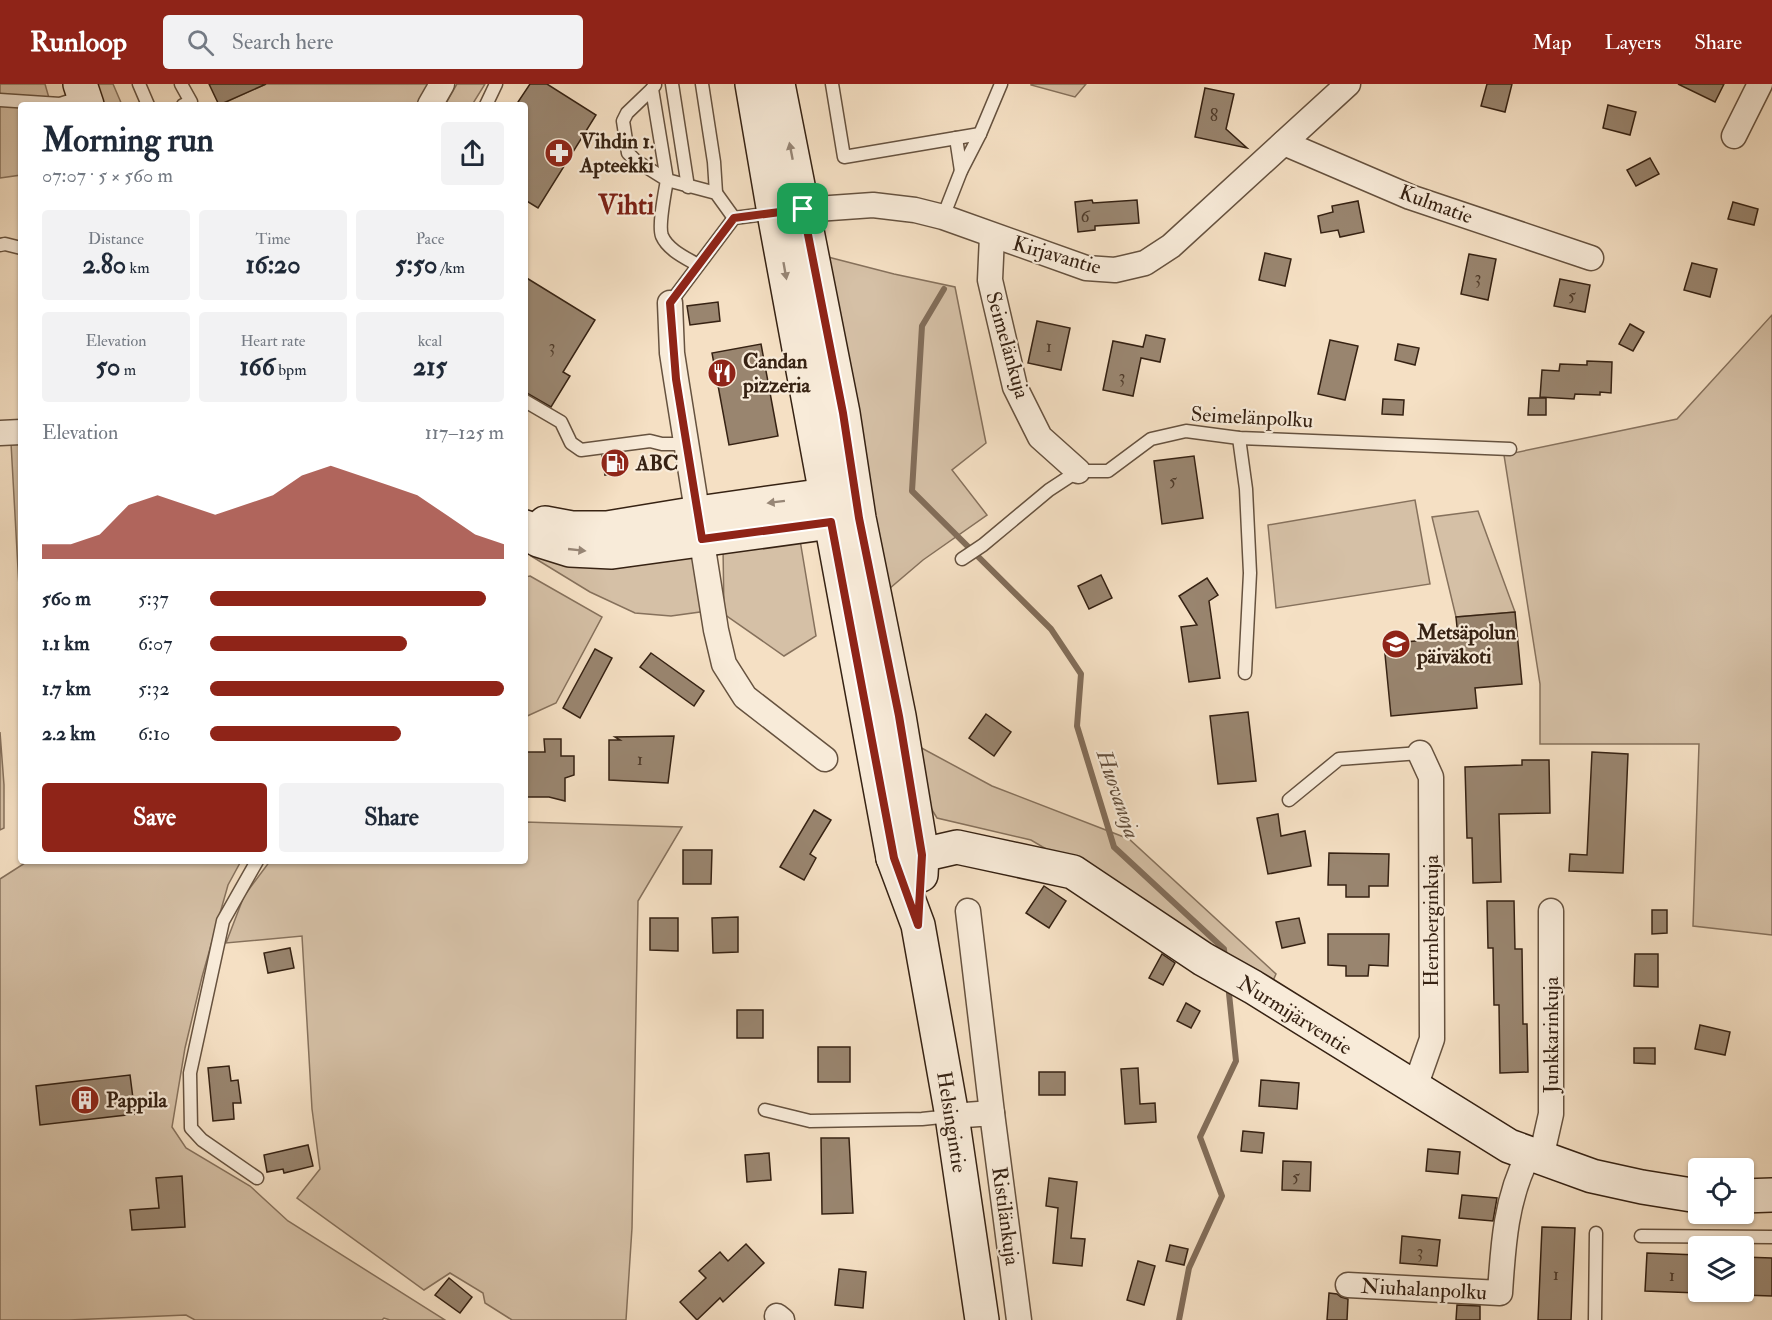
<!DOCTYPE html>
<meta charset="utf-8">
<style>
:root{--surface:#fff;--page:#f2f2f3;--text:#1f2937;--muted:#747a83;--accent:#8f2418}
body{margin:0;font-family:"IM FELL Double Pica",serif;background:var(--page);color:var(--text);height:100vh;display:flex;flex-direction:column;font-size:22px;white-space:nowrap}
*{box-sizing:border-box;margin:0}
p{font-size:20px;color:var(--muted)}
.icon{flex:none;width:33px;height:33px;fill:none;stroke:currentColor;stroke-width:2;stroke-linecap:round;stroke-linejoin:round}
.map{position:relative;flex:1;overflow:hidden}
.details{position:absolute;left:18px;top:18px;width:510px;height:762px;display:flex;flex-direction:column;background:var(--surface);border-radius:6px;box-shadow:0 2px 4px #0004}
.details>*{flex:none}
.fabs{position:absolute;left:1688px;top:1074px;display:grid;gap:12px}
.fabs a{display:grid;place-items:center;width:66px;height:66px;border-radius:6px;background:var(--surface);box-shadow:0 2px 4px #0004;font-size:30px}
.pin{position:absolute;display:grid;place-items:center;width:51px;height:51px;color:#fff;margin:-26px;border-radius:12px;box-shadow:0 3px 9px #0006}
.round{display:grid;place-items:center;flex:none;width:63px;height:63px;border-radius:6px;background:var(--page)}
.overview{display:flex;align-items:center;justify-content:space-between;height:102px;padding:0 24px}
h1{font-size:33px;font-weight:800;line-height:45px}
.stats{display:grid;grid-template-columns:repeat(3,1fr);gap:9px;height:102px;padding:6px 24px}
.stats div{display:grid;align-content:center;border-radius:6px;background:var(--page);text-align:center}
.stats b{font-size:26px;font-weight:800}
.stats small{font-size:16px;font-weight:400}
.stats p{font-size:16px}
.chart{height:168px;padding:12px 24px}
.chart p{display:flex;justify-content:space-between}
.chart svg{width:100%;height:108px;margin-top:6px;fill:var(--accent);opacity:.7}
.action{display:flex;gap:12px;margin-top:auto;padding:12px 24px}
.action a{flex:1;height:69px;border-radius:6px;background:var(--accent);color:#fff;font-size:24px;font-weight:800;line-height:69px;text-align:center}
.action a+a{background:var(--page);color:var(--text)}
ul{padding:0 24px;list-style:none;font-size:20px}
li{display:grid;grid-template-columns:96px 72px 1fr;align-items:center;height:45px}
li i{height:15px;border-radius:8px;background:var(--accent)}
header{display:flex;align-items:center;gap:36px;box-sizing:border-box;height:84px;padding:0 30px;background:var(--accent);color:#fff}
header strong{font-size:28px}
nav{display:flex;gap:33px;margin-inline-start:auto;font-size:21px}
.search{width:420px;height:54px;background:var(--page);display:flex;align-items:center;gap:15px;box-sizing:border-box;padding:0 21px;border-radius:6px;color:var(--muted);font-size:22px}
.map>svg:first-child{display:block}
.green{fill:#d5c0a6;stroke:#86715c;stroke-width:1.5}
.lines{fill:none;stroke-linecap:round;stroke-linejoin:round}
.stream{stroke:#826d59;stroke-width:6}
.building{fill:#99856f;stroke:#362213;stroke-width:1.5}
.lane-casing{stroke:#66523f;stroke-width:15}
.street-casing{stroke:#66523f;stroke-width:27}
.secondary-casing{stroke:#362213;stroke-width:36}
.lane{stroke:#f8ebd9;stroke-width:12}
.street{stroke:#f8ebd9;stroke-width:24}
.secondary{stroke:#f8ebd9;stroke-width:33}
.oneway{fill:#978676}
.route-casing{stroke:#fff;stroke-width:12}
.route{stroke:#8f2418;stroke-width:8}
.labels{text-anchor:middle;stroke-width:4.5;stroke-linejoin:round;paint-order:stroke}
.number-label{font-size:18px;fill:#4f3b2a}
.poi-label{font-size:21px;font-weight:bold;fill:#362213;stroke:#f8ebd9;text-anchor:start}
.street-label{font-size:21px;fill:#362213;stroke:#f8ebd9}
.water-label{font-size:22px;font-style:italic;fill:#624e3c;stroke:#f8ebd9}
.district-label{font-size:27px;font-weight:bold;fill:#7a1f14;stroke:#f8ebd9}
</style>
<header>
<strong>Runloop</strong>
<div class="search"><svg class="icon" aria-label="search" viewBox="0 0 24 24"><circle cx="10" cy="10" r="6"/><path d="M15 15l6 6"/></svg>Search here</div>
<nav><a>Map</a><a>Layers</a><a>Share</a></nav>
</header>
<div class="map">
<svg width="1772" height="1236" viewBox="0 0 1772 1236">
<rect width="100%" height="100%" fill="#f5e0c4"/>
<filter id="stains"><feTurbulence type="fractalNoise" baseFrequency=".00333" numOctaves="4"/><feColorMatrix values="0 0 0 0 .2 0 0 0 0 .09 0 0 0 0 .02 0 0 0 .5 -.17"/></filter>
<radialGradient id="worn" r=".72"><stop offset=".6" stop-color="#630" stop-opacity="0"/><stop offset="1" stop-color="#630" stop-opacity=".3"/></radialGradient>
<g class="green">
<polygon points="0,0 45,0 51,21 21,21 21,91 0,94"/>
<polygon points="91,0 113,0 122,21 98,21"/>
<polygon points="266,0 436,0 423,21 219,21"/>
<polygon points="457,0 485,0 472,21 445,21"/>
<polygon points="1031,0 1086,0 1075,13 1031,1"/>
<polygon points="828,173 894,190 955,203 986,359 952,386 987,431 923,476 883,510"/>
<polygon points="1772,231 1772,851 1693,842 1699,660 1540,660 1540,600 1504,371 1677,335"/>
<polygon points="21,358 21,539 11,359"/>
<polygon points="1415,416 1430,500 1276,524 1268,441"/>
<polygon points="1478,427 1515,528 1456,533 1432,433"/>
<polygon points="799,450 816,552 784,572 724,530 723,463"/>
<polygon points="695,466 707,527 671,532 635,529 590,508 531,472 534,468"/>
<polygon points="530,492 602,533 556,619 525,633 525,493"/>
<polygon points="0,648 4,701 4,744 0,746"/>
<polygon points="916,661 992,702 1129,755 1276,890 1272,899 1031,756 937,734 915,698"/>
<polygon points="525,738 682,743 638,817 632,1144 626,1236 512,1236 485,1219 483,1209 450,1189 424,1206 297,1114 320,1085 312,1025 302,852 226,859 244,812 270,777 525,777"/>
<polygon points="28,777 241,777 228,801 202,893 185,964 172,1043 186,1064 250,1102 288,1137 445,1236 390,1236 384,1234 382,1236 195,1236 186,1231 69,1236 0,1236 0,795"/>
</g>
<g class="lines">
<g class="stream">
<polyline points="944,205 922,242 912,407 1051,545 1081,590 1077,642 1114,763 1224,865 1225,875"/>
<polyline points="1179,1236 1189,1184 1222,1112 1200,1053 1236,977 1228,900"/>
</g>
</g>
<g class="building">
<polygon points="209,0 266,0 219,21"/>
<polygon points="530,0 547,0 596,31 538,124 525,116 525,21 516,21"/>
<polygon points="1487,0 1512,0 1505,28 1481,22"/>
<polygon points="1678,0 1724,0 1715,18"/>
<polygon points="1205,4 1234,10 1226,45 1247,64 1195,53"/>
<polygon points="1608,21 1636,28 1630,51 1603,44"/>
<polygon points="1650,74 1659,90 1636,102 1627,86"/>
<polygon points="1092,116 1093,119 1137,116 1139,139 1095,142 1095,146 1078,148 1075,118"/>
<polygon points="1358,117 1364,148 1340,153 1338,146 1321,149 1318,132 1333,128 1332,122"/>
<polygon points="1733,118 1758,125 1754,141 1728,135"/>
<polygon points="1265,169 1291,175 1285,202 1259,196"/>
<polygon points="1469,170 1496,175 1488,216 1461,210"/>
<polygon points="1692,179 1717,185 1710,213 1684,206"/>
<polygon points="525,193 595,236 563,288 570,292 551,323 525,308"/>
<polygon points="1560,195 1590,201 1585,228 1554,222"/>
<polygon points="718,218 720,237 690,241 687,222"/>
<polygon points="1037,237 1070,244 1061,286 1028,279"/>
<polygon points="1630,240 1644,248 1633,267 1619,260"/>
<polygon points="1146,251 1165,255 1160,278 1141,274 1133,312 1103,306 1113,257 1143,263"/>
<polygon points="1330,256 1358,262 1345,316 1318,310"/>
<polygon points="761,260 778,352 729,361 712,269"/>
<polygon points="1398,260 1419,264 1415,281 1395,276"/>
<polygon points="1587,277 1612,278 1611,309 1600,308 1600,311 1575,310 1574,315 1540,313 1542,286 1559,287 1560,280 1587,281"/>
<polygon points="1529,314 1546,314 1546,331 1528,331"/>
<polygon points="1383,315 1404,316 1403,331 1382,330"/>
<polygon points="623,369 626,387 605,391 602,372"/>
<polygon points="1194,372 1203,434 1162,440 1154,377"/>
<polygon points="1101,491 1112,514 1089,525 1078,502"/>
<polygon points="1207,494 1218,511 1209,517 1220,594 1189,598 1181,543 1197,541 1179,512"/>
<polygon points="1515,528 1522,600 1475,604 1477,624 1391,632 1384,560 1458,553 1456,533"/>
<polygon points="595,565 612,574 580,634 563,624"/>
<polygon points="651,569 704,607 694,622 640,583"/>
<polygon points="1248,628 1256,697 1218,700 1210,632"/>
<polygon points="986,630 1011,648 994,672 969,654"/>
<polygon points="674,652 668,699 609,696 609,656 620,656 615,653"/>
<polygon points="544,655 561,655 561,672 574,672 574,691 565,694 565,717 549,713 525,713 525,668 545,668"/>
<polygon points="1592,668 1628,670 1623,789 1569,787 1570,770 1587,771"/>
<polygon points="1522,676 1549,676 1550,729 1499,730 1501,798 1473,799 1472,754 1467,754 1465,683 1522,681"/>
<polygon points="814,726 831,736 810,770 816,774 804,796 780,783"/>
<polygon points="1278,730 1281,752 1305,747 1311,782 1268,790 1257,734"/>
<polygon points="683,766 712,766 711,800 683,800"/>
<polygon points="1329,769 1389,770 1388,802 1369,802 1369,813 1346,813 1346,801 1328,801"/>
<polygon points="1044,802 1066,817 1049,844 1026,829"/>
<polygon points="1487,817 1514,817 1515,865 1522,865 1523,940 1527,940 1528,988 1500,989 1499,921 1494,921 1493,864 1488,864"/>
<polygon points="1652,826 1667,826 1667,849 1652,850"/>
<polygon points="738,833 738,868 713,869 712,834"/>
<polygon points="650,834 678,834 678,867 650,866"/>
<polygon points="1299,834 1305,859 1282,864 1276,838"/>
<polygon points="1328,850 1389,850 1388,882 1369,881 1368,892 1346,892 1346,882 1328,881"/>
<polygon points="290,864 294,884 268,889 264,869"/>
<polygon points="1162,870 1175,879 1163,901 1149,894"/>
<polygon points="1635,870 1658,870 1658,903 1634,902"/>
<polygon points="1186,919 1200,927 1191,944 1177,937"/>
<rect x="737" y="926" width="26" height="28"/>
<polygon points="1700,941 1730,948 1725,971 1695,965"/>
<rect x="818" y="963" width="32" height="35"/>
<polygon points="1634,964 1655,964 1655,980 1634,979"/>
<polygon points="229,982 231,997 238,996 241,1019 233,1019 234,1035 213,1037 208,984"/>
<polygon points="1138,984 1140,1020 1155,1019 1156,1038 1125,1040 1121,985"/>
<rect x="1039" y="988" width="26" height="23"/>
<polygon points="130,991 135,1030 40,1041 36,1002"/>
<polygon points="1261,996 1299,999 1297,1025 1259,1022"/>
<polygon points="1243,1047 1264,1049 1262,1069 1241,1067"/>
<polygon points="821,1054 849,1054 853,1129 822,1130"/>
<polygon points="308,1061 313,1082 284,1089 283,1085 267,1088 264,1071"/>
<polygon points="1428,1065 1460,1068 1458,1090 1426,1087"/>
<polygon points="769,1069 771,1096 747,1098 745,1071"/>
<polygon points="1283,1077 1311,1078 1310,1107 1282,1106"/>
<polygon points="182,1092 185,1143 132,1146 130,1126 159,1124 156,1094"/>
<polygon points="1049,1094 1077,1098 1071,1154 1085,1155 1082,1182 1053,1179 1058,1124 1046,1122"/>
<polygon points="1462,1111 1497,1114 1493,1137 1459,1134"/>
<polygon points="1542,1143 1575,1144 1571,1236 1538,1236"/>
<polygon points="1402,1152 1440,1156 1437,1182 1400,1179"/>
<polygon points="746,1160 764,1179 723,1218 720,1214 697,1236 680,1218 706,1194 699,1187 720,1168 728,1177"/>
<polygon points="1170,1161 1188,1165 1184,1181 1166,1177"/>
<polygon points="1647,1169 1698,1171 1698,1209 1645,1207"/>
<polygon points="1743,1173 1772,1174 1772,1212 1743,1211"/>
<polygon points="1138,1177 1155,1182 1144,1221 1127,1216"/>
<polygon points="839,1185 866,1188 863,1224 835,1221"/>
<polygon points="449,1194 472,1213 460,1229 435,1211"/>
<polygon points="1329,1209 1337,1210 1341,1213 1348,1215 1347,1236 1327,1236"/>
<polygon points="1457,1221 1480,1222 1480,1236 1456,1236"/>
</g>
<g class="lines">
<g class="lane-casing">
<g id="lane">
<polyline points="139,0 148,21"/>
<polyline points="181,0 191,18 183,21"/>
<polyline points="672,0 688,103"/>
<polyline points="702,0 714,78 716,109"/>
<polyline points="832,0 844,73 980,50"/>
<polyline points="655,1 652,5 667,96 716,109 734,134"/>
<path d="M 652,5 L 627,29 L 623,37 L 628,69 L 635,76 L 667,96 C 665,108 658,142 662,152 C 668,166 686,174 698,181"/>
<polyline points="0,16 60,20 82,13"/>
<polyline points="486,21 496,0"/>
<polyline points="956,54 961,87"/>
<polyline points="943,133 961,87 980,50 1001,0"/>
<polyline points="0,161 5,160 21,164"/>
<polyline points="670,219 734,134 773,129"/>
<polyline points="525,317 561,338 571,359 581,366 650,357 662,360 687,360"/>
<polyline points="1239,354 1246,405 1250,489 1245,589"/>
<polyline points="962,475 983,461 1049,406 1078,387 1108,387 1151,355 1186,347 1239,354 1510,365"/>
<polyline points="1289,716 1339,675 1420,669"/>
<polyline points="257,777 223,837 190,989 191,1044 202,1056 257,1094"/>
<polyline points="765,1026 810,1037 922,1035 951,1032"/>
<polyline points="1641,1152 1772,1153"/>
<polyline points="1595,1236 1596,1149"/>
</g>
</g>
<g class="street-casing">
<g id="street">
<polyline points="430,21 442,0"/>
<polyline points="1734,52 1760,0"/>
<polyline points="1284,59 1410,113 1591,174"/>
<polyline points="788,127 873,121 915,126 943,133 1086,184 1115,186 1145,179 1171,162 1348,0"/>
<polyline points="992,152 990,196 1015,303 1040,353 1078,387"/>
<polyline points="670,219 672,269 676,295 716,546 724,580 745,613 825,675"/>
<polyline points="0,349 21,348"/>
<polyline points="968,827 992,1029"/>
<polyline points="1415,1003 1432,955 1431,693 1420,669"/>
<polyline points="952,1032 992,1029 1019,1236"/>
<polyline points="1541,1074 1551,1030 1551,827"/>
<path d="M 1348,1201 L 1500,1209 C 1503,1161 1506,1113 1529,1070"/>
<polyline points="777,1232 782,1236"/>
</g>
</g>
<g class="secondary-casing">
<g id="secondary">
<polyline points="80,0 87,21"/>
<polyline points="752,0 774,129 893,774 918,841 952,1032 982,1236"/>
<polyline points="778,0 843,329 859,434 899,632 922,771 921,791"/>
<polyline points="545,439 572,444 607,444 698,429 826,411 847,410"/>
<polyline points="525,443 538,456 570,466 612,468 853,435"/>
<polyline points="893,774 922,771 957,763 1073,788 1203,875 1253,903 1509,1062 1592,1092 1642,1103 1698,1112"/>
<polyline points="1743,1112 1772,1111"/>
</g>
</g>
<use href="#lane" class="lane"/>
<use href="#street" class="street"/>
<use href="#secondary" class="secondary"/>
</g>
<defs><path id="oneway-solid" d="M-6-.8H1V-3.2L6.5 0L1 3.2V.8H-6Z" transform="scale(1.5)"/></defs>
<g class="oneway">
<use href="#oneway-solid" transform="translate(791 67) rotate(-101)"/>
<use href="#oneway-solid" transform="translate(785 187) rotate(80)"/>
<use href="#oneway-solid" transform="translate(776 418) rotate(173)"/>
<use href="#oneway-solid" transform="translate(577 466) rotate(6)"/>
</g>
<g class="lines">
<g class="route-casing">
<polygon id="route" points="803,125 843,329 859,434 899,632 922,771 918,841 894,774 831,438 702,455 676,295 670,219 734,134"/>
</g>
<use href="#route" class="route"/>
</g>
<defs>
<g id="pharmacy-disc" transform="scale(1.5)"><circle r="9.5" fill="#8f2418" stroke="#f8ebd9"/><path d="M-2-6h4v4h4v4h-4v4h-4v-4h-4v-4h4Z" fill="#fff"/></g>
<g id="restaurant-disc" transform="scale(1.5)"><circle r="9.5" fill="#8f2418" stroke="#f8ebd9"/><path d="M-5-6h1v4h1v-4h1v4h1v-4h1v5L-1.5 .5V6h-2V.5L-5-1ZM5-6V6H3V1.5H1.5Q1.5-4 5-6Z" fill="#fff"/></g>
<g id="fuel-disc" transform="scale(1.5)"><circle r="9.5" fill="#8f2418" stroke="#f8ebd9"/><path d="M-5.5-6h7V0h2V4h1.3V-2.5L3-4.5l.8-.8L6-3V5H2.5V1h-1V6h-7ZM-4.2-4.7v3.2H.2V-4.7Z" fill="#fff"/></g>
<g id="school-disc" transform="scale(1.5)"><circle r="9.5" fill="#8f2418" stroke="#f8ebd9"/><path d="M0-5L7-2L0 1L-7-2ZM-4 1L0 2.5L4 1V4Q0 6-4 4Z" fill="#fff"/></g>
<g id="building-disc" transform="scale(1.5)"><circle r="9.5" fill="#8f2418" stroke="#f8ebd9"/><path d="M-4-6H4V6H1V3H-1V6H-4ZM-2.5-4.3h1.7v1.8h-1.7ZM.8-4.3h1.7v1.8H.8ZM-2.5-1h1.7V.8h-1.7ZM.8-1h1.7V.8H.8Z" fill="#fff"/></g>
</defs>
<g fill-rule="evenodd">
<use href="#pharmacy-disc" x="559" y="69"/>
<use href="#restaurant-disc" x="722" y="289"/>
<use href="#fuel-disc" x="615" y="379"/>
<use href="#school-disc" x="1396" y="560"/>
<use href="#building-disc" x="85" y="1016"/>
</g>
<g class="labels">
<g class="number-label">
<text x="1214" y="37">8</text>
<text x="1085" y="138">6</text>
<text x="1478" y="199">3</text>
<text x="1572" y="217">5</text>
<text x="552" y="268">3</text>
<text x="1049" y="268">1</text>
<text x="1122" y="298">3</text>
<text x="1173" y="402">5</text>
<text x="640" y="681">1</text>
<text x="1296" y="1098">5</text>
<text x="1420" y="1173">3</text>
<text x="1556" y="1196">1</text>
<text x="1672" y="1197">1</text>
</g>
<g class="poi-label">
<text x="580" y="64">Vihdin 1.<tspan x="580" dy="24">Apteekki</tspan></text>
<text x="743" y="284">Candan<tspan x="743" dy="24">pizzeria</tspan></text>
<text x="636" y="386">ABC</text>
<text x="1417" y="555">Metsäpolun<tspan x="1417" dy="24">päiväkoti</tspan></text>
<text x="106" y="1023">Pappila</text>
</g>
<g class="street-label">
<text transform="translate(1436 120) rotate(20)" y="7">Kulmatie</text>
<text transform="translate(1057 171) rotate(16)" y="7">Kirjavantie</text>
<text transform="translate(1008 261) rotate(74)" y="7">Seimelänkuja</text>
<text transform="translate(1252 333) rotate(3)" y="7">Seimelänpolku</text>
<text transform="translate(1431 837) rotate(-90)" y="7">Hernberginkuja</text>
<text transform="translate(1295 931) rotate(32)" y="7">Nurmijärventie</text>
<text transform="translate(1551 951) rotate(-90)" y="7">Junkkarinkuja</text>
<text transform="translate(952 1038) rotate(81)" y="7">Helsingintie</text>
<text transform="translate(1006 1132) rotate(82)" y="7">Ristilänkuja</text>
<text transform="translate(1424 1205) rotate(3)" y="7">Niuhalanpolku</text>
</g>
<g class="water-label">
<text transform="translate(1119 710) rotate(71)" y="8">Huovanoja</text>
</g>
<g class="district-label">
<text x="626" y="130">Vihti</text>
</g>
</g>
<rect width="100%" height="100%" filter="url(#stains)"/>
<rect width="100%" height="100%" fill="url(#worn)"/>
</svg>
<div class="fabs">
<a><svg class="icon" aria-label="locate" viewBox="0 0 24 24"><circle cx="12" cy="12" r="6"/><path d="M12 2v4M12 18v4M2 12h4M18 12h4"/></svg></a>
<a><svg class="icon" aria-label="layers" viewBox="0 0 24 24"><path d="M12 4l9 5-9 5-9-5zM3 14l9 5 9-5"/></svg></a>
</div>
<div class="pin" style="left:803px;top:125px;background:#1e9e55"><svg class="icon" aria-label="arrive" viewBox="0 0 24 24"><path d="M6 21V4h12l-3 4 3 4H6"/></svg></div>
<section class="details">
<div class="overview"><div><h1>Morning run</h1><p>07:07 · 5 × 560 m</p></div><a class="round"><svg class="icon" aria-label="share" viewBox="0 0 24 24"><path d="M12 15V3M7 8l5-5 5 5M5 13v7h14v-7"/></svg></a></div>
<div class="stats">
<div><p>Distance</p><b>2.80<small> km</small></b></div>
<div><p>Time</p><b>16:20</b></div>
<div><p>Pace</p><b>5:50<small> /km</small></b></div>
</div>
<div class="stats">
<div><p>Elevation</p><b>50<small> m</small></b></div>
<div><p>Heart rate</p><b>166<small> bpm</small></b></div>
<div><p>kcal</p><b>215</b></div>
</div>
<div class="chart"><p><span>Elevation</span>117–125 m</p>
<svg viewBox="0 0 160 44" preserveAspectRatio="none"><path d="M0 44V38L10 38L20 34L30 22L40 18L50 22L60 26L70 22L80 18L90 10L100 6L110 10L120 14L130 18L140 26L150 34L160 38V44z"/></svg>
</div>
<ul>
<li><b>560 m</b>5:37<i style="width:94%"></i></li>
<li><b>1.1 km</b>6:07<i style="width:67%"></i></li>
<li><b>1.7 km</b>5:32<i style="width:100%"></i></li>
<li><b>2.2 km</b>6:10<i style="width:65%"></i></li>
</ul>
<div class="action"><a>Save</a><a>Share</a></div>
</section>
</div>
